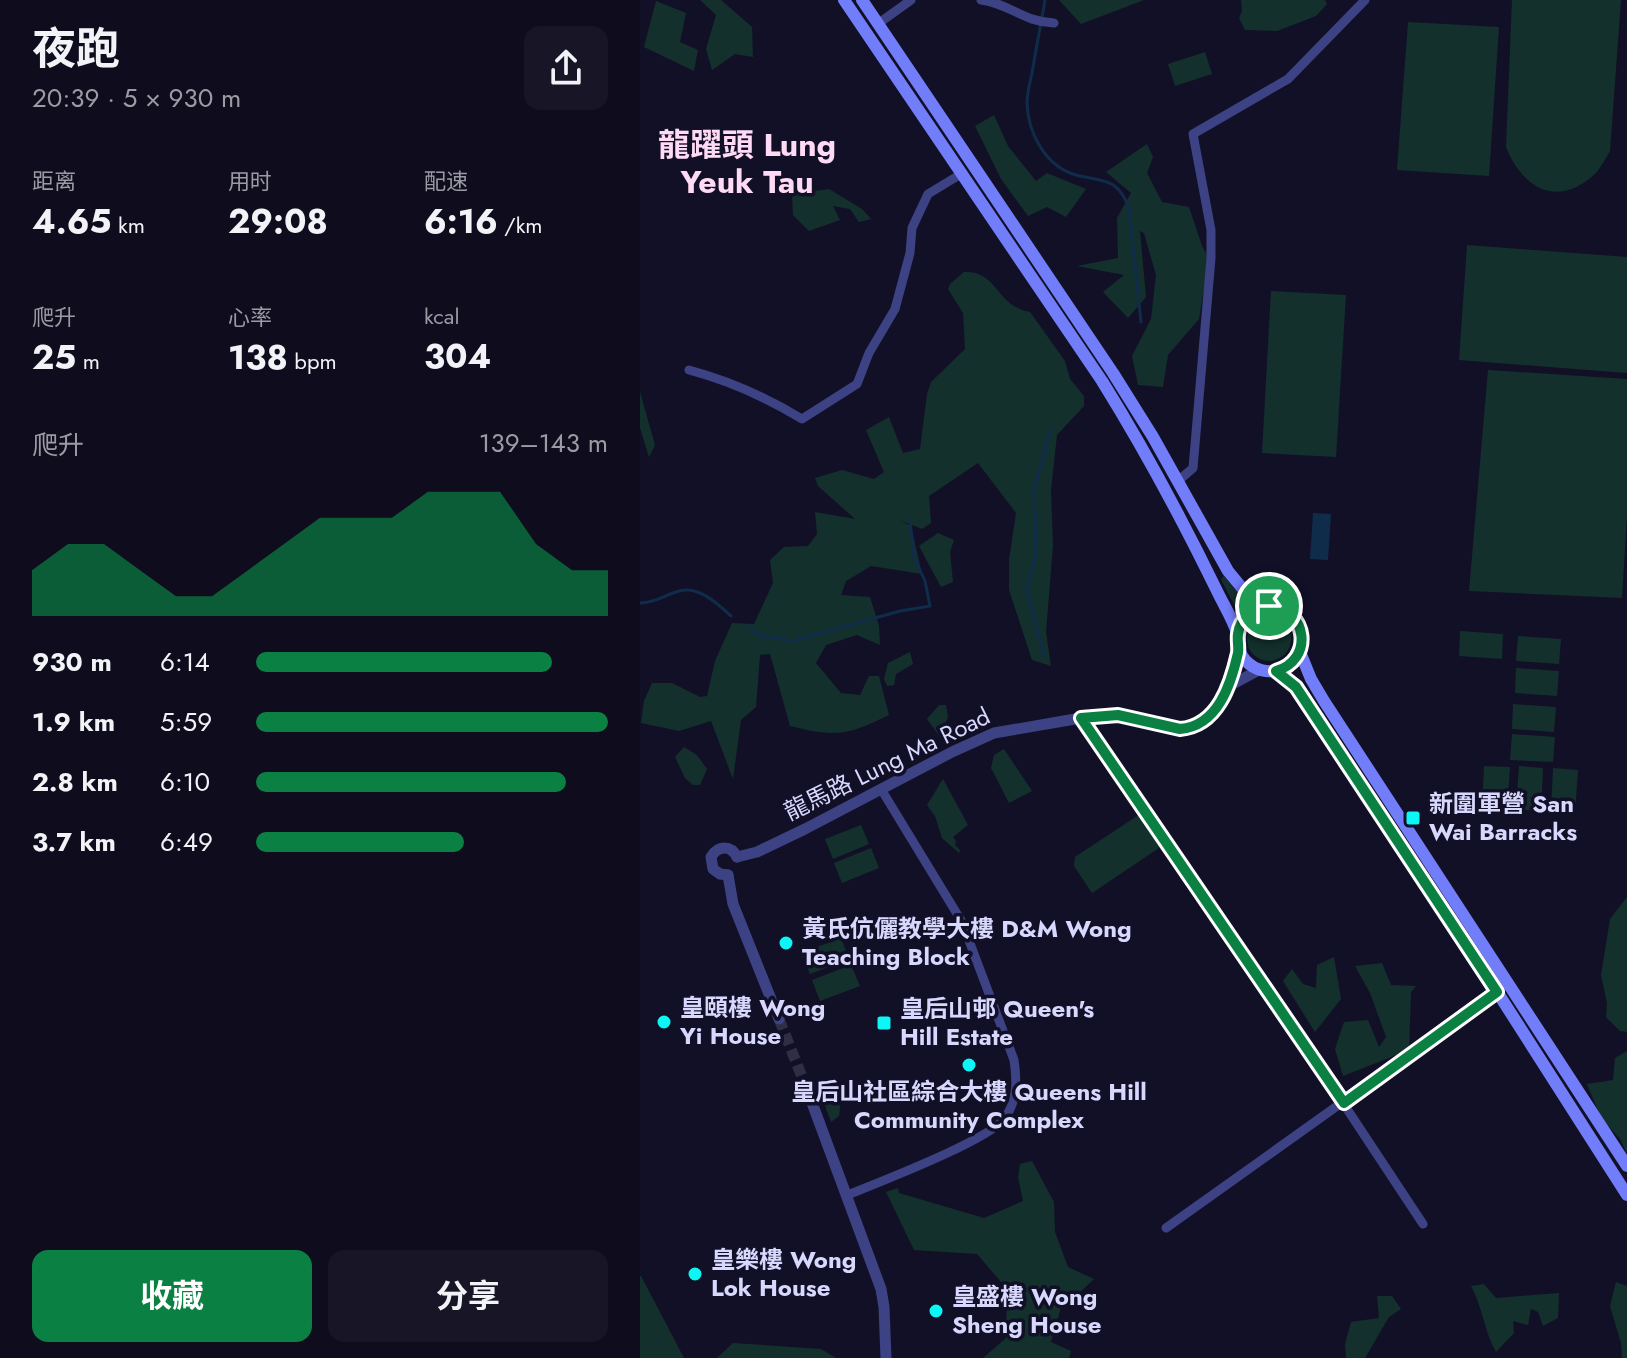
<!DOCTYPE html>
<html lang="zh">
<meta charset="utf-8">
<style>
:root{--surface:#0e0c1d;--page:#171526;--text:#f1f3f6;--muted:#9b9ba4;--accent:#0b8043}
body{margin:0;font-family:Jost,"Noto Sans SC",sans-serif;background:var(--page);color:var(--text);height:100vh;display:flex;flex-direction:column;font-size:30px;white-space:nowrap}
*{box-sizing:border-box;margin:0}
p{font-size:26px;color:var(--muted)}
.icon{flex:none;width:44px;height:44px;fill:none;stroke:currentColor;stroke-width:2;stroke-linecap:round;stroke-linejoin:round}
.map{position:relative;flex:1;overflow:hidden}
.panel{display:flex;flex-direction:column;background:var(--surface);width:640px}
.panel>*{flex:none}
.pin{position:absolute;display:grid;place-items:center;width:68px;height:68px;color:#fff;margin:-34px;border:4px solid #fff;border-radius:50%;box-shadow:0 2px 8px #0007}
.round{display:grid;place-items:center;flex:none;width:84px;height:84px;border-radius:16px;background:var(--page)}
.headline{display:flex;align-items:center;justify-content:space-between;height:136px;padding:0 32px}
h1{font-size:44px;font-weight:700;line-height:60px}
.figures{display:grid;grid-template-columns:repeat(3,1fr);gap:12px;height:136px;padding:8px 32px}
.figures div{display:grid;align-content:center}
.figures b{font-size:34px;font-weight:700}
.figures small{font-size:22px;font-weight:400}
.figures p{font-size:22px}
.chart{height:224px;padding:16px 32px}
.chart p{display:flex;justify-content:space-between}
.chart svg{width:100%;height:144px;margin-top:8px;fill:var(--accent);opacity:.7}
.action{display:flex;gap:16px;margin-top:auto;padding:16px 32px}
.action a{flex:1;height:92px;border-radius:16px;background:var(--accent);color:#fff;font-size:32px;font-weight:700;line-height:92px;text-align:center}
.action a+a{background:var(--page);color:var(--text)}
ul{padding:0 32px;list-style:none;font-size:26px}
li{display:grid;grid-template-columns:128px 96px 1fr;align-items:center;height:60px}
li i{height:20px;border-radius:10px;background:var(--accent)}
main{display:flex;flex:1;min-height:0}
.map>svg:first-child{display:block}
.green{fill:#14302c}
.water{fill:#102c4b}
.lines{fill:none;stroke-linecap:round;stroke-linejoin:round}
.stream{stroke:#102c4b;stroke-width:3}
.tertiary-tunnel{stroke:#302e47;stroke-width:11;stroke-dasharray:11 5.5;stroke-linecap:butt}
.minor{stroke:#3d4284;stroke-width:9}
.tertiary{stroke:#3d4284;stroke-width:11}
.secondary{stroke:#727dfa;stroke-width:12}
.route-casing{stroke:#fff;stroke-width:16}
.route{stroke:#0b8043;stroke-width:10}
.poi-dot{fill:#0bf6f5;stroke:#121027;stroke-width:3}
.labels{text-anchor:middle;stroke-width:7;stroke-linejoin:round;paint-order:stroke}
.street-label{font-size:24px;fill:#d8d8fe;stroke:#121027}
.poi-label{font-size:24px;font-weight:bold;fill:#d8d8fe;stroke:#121027;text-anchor:start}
.district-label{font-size:32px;font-weight:bold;fill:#fedaf4;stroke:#121027}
</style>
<main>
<section class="panel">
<div class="headline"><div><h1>夜跑</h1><p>20:39 · 5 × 930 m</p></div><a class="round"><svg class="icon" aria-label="share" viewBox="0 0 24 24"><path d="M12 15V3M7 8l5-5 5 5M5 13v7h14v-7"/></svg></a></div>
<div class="figures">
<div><p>距离</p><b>4.65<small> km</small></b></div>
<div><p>用时</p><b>29:08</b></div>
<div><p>配速</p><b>6:16<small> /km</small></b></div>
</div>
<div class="figures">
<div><p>爬升</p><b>25<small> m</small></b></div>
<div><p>心率</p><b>138<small> bpm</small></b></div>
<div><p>kcal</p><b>304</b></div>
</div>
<div class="chart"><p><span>爬升</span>139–143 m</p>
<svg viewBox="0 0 160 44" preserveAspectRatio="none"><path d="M0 44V30L10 22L20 22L30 30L40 38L50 38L60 30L70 22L80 14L90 14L100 14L110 6L120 6L130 6L140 22L150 30L160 30V44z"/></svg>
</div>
<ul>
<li><b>930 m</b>6:14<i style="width:84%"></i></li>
<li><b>1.9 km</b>5:59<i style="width:100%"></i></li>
<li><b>2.8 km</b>6:10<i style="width:88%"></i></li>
<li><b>3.7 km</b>6:49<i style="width:59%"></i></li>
</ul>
<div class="action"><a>收藏</a><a>分享</a></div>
</section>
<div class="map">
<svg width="987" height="1358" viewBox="0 0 987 1358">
<rect width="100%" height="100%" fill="#121027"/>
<g class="green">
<polygon points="60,0 81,0 112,27 113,57 95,54 72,70 66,49 76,15"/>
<polygon points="419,0 504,0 441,24"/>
<polygon points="601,0 685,0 687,4 676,16 637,31 605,30 599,18 602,11"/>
<path d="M 872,0 L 981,0 L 970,151 C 966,158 961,167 956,173 C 918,209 883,189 866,147 Z"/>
<polygon points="16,1 46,13 40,42 58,50 54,71 4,47"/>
<polygon points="768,22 859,27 849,176 757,170"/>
<polygon points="565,52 572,74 535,86 528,64"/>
<polygon points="354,115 368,146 396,181 407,173 446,189 426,217 407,207 388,216 361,179 335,126"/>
<polygon points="507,144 513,157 507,173 522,202 549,207 562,246 569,258 559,319 528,355 523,387 498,385 492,356 511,319 516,275 504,233 500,231 506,297 488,318 463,292 484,275 437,266 478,258 477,218 491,193 466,172"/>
<polygon points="189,189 222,209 231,219 219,222 210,209 193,206 200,220 169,231 153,215 152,194"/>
<polygon points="827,245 987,257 987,373 819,360"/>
<path d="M 324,272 C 359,271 355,306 390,312 L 425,361 L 430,379 L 444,396 L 444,406 L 417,435 L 411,490 L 413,545 L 406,632 L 411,666 L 392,660 L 369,590 L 369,560 L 376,513 L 338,463 L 289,496 L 291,523 L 282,529 L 259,520 L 271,526 L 282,574 L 231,566 L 206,581 L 201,595 L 230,597 L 239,626 L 240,645 L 217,635 L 186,645 L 176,663 L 201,693 L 220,695 L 229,676 L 239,676 L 249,715 C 206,736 196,737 150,726 L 130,654 L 120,655 L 116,707 L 101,720 L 93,779 L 71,721 L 39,731 L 1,723 L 4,701 L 12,683 L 32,683 L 60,697 L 67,696 L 75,661 L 92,623 L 114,624 L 133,583 L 130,560 L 144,547 L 168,546 L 177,534 L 175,512 L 215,519 L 178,486 L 175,478 L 202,470 L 234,479 L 244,472 L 226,430 L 249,417 L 263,453 L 280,449 L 287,394 L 291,382 L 325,349 L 323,313 L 308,289 L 310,284 Z"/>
<polygon points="631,291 706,295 696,457 622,453"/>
<polygon points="848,370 987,379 987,516 982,598 829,591"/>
<polygon points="0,392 15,445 9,457 0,428"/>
<polygon points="298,533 314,540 310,552 313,582 301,587 279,546"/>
<polygon points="584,576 594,589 613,604 599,615 581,579"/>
<circle cx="629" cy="639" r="22"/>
<polygon points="820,631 863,634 862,659 819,656"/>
<polygon points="878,636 921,639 919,664 876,661"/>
<polygon points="270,652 273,664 256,674 254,685 247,686 244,679 248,663"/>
<polygon points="876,668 919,671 917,696 875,693"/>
<polygon points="873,704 916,707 914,732 872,729"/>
<polygon points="299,705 306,705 308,717 300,737 287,719"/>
<polygon points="872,734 915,737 913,762 870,760"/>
<polygon points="44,747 57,755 67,769 60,785 53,785 45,778 35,757"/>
<polygon points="364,749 392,791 369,803 351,768 354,755"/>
<polygon points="844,766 870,767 867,810 842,809"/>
<polygon points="879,766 903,768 901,811 876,809"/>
<polygon points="913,768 938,770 935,813 911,812"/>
<polygon points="303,779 328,825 313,837 316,841 315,845 320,850 319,853 302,838 295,816 287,805"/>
<polygon points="500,814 522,846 452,893 434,866 435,857"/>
<polygon points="221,825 229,844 193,859 185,839"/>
<polygon points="231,848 239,868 202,883 194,863"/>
<polygon points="987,897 987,1032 980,1031 966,1017 967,1003 961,975 970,919"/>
<polygon points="201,938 209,959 170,974 161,953"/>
<polygon points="694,957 701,999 675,1032 643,981 652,969 663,984 676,988 677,965"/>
<polygon points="742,963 751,985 776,986 771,992 769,1050 703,1076 695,1049 704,1022 728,1020 739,1047 746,1037 730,993 715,966"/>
<polygon points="211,965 220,986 180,1001 172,980"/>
<polygon points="987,1051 987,1154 980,1139 961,1118 947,1084 973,1080 975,1058"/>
<polygon points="188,1098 196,1100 200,1106 199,1116 191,1122 183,1100"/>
<polygon points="392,1161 414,1202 415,1232 428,1267 454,1279 435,1297 424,1297 411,1342 431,1351 429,1358 343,1358 366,1338 367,1289 337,1254 274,1250 246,1192 258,1188 259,1193 344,1218 383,1201 378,1177 380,1164"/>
<polygon points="0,1276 1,1276 44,1358 0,1358"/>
<polygon points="976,1282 987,1286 987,1358 982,1358 981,1343 970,1306"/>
<path d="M 844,1284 L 856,1298 L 919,1293 L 918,1318 L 903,1326 L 898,1312 L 891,1309 L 888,1325 L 873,1321 L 874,1333 L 856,1352 C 844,1331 843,1308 831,1286 Z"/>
<polygon points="737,1296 752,1296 761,1309 749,1317 725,1358 706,1358 705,1344 711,1322 739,1318"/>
<polygon points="93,1343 181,1349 196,1358 77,1358"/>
</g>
<polygon class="water" points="673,513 691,514 688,560 670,559"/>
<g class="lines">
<g class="stream">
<path d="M 405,0 C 401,24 396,49 392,73 C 390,82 387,93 387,103 C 388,133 405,166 436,175 C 464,182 477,177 489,208 L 501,322"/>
<path d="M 0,603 C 16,602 21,597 36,592 C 57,584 77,603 91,616"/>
<polyline points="107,626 120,635 153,641 260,611 290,606 285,581 274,557 270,521"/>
<polyline points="404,656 387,589 396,553 394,490 411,428"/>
</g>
<polyline class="tertiary-tunnel" points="139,1019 168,1092"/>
<g class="minor">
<path d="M 341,0 C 371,4 383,22 414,23"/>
<polyline points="239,23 271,0"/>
<path d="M 49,370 C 90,381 126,397 162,419 L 217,384 L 229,353 L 255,309 L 270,253 L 272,228 L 288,194 L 321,174"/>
<polyline points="538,481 553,468 571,258 571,230 553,134 648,79 725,0"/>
<polyline points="441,718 481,780 635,1000 783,1224"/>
<path d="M 208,1195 C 239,1182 347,1141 364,1119 C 378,1101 377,1081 374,1060 L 322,922 L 241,789"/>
<polyline points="526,1228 857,992"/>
</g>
<g class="tertiary">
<polyline points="589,686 619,670"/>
<polyline points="97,857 117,852 165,829 312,752 354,733 441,718 478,715 532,729 547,728 566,719 584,697 599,649"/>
<polyline points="88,875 93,904 139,1019"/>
<path d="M 88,875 L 80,874 L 73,869 L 71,857 C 78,845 91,845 97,857"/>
<polyline points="168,1092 241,1289 244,1307 246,1358"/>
</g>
<g class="secondary">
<path d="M 204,0 L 462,381 C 505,450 543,521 579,595 C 585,607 593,620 597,633 C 599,644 598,653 606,661 C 625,681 658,670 662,644 C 668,601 606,592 597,636"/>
<polyline points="222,0 473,373 513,437 588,571 602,588 629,606"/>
<polyline points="660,652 671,679 684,701 987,1166"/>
<polyline points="636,671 656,687 671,708 817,929 987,1195"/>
</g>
</g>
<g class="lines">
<g class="route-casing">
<path id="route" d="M 629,606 C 668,609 674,660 636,671 L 656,687 L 857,992 L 704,1103 L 441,718 L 478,715 L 540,729 C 578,726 591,684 598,653 C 599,647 597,641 598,634 C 600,618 613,609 629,606 Z"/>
</g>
<use href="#route" class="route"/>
</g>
<g class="poi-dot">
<rect x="765" y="810" width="16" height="16" rx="4"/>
<circle cx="146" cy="943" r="8"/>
<circle cx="24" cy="1022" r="8"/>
<rect x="236" y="1015" width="16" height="16" rx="4"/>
<circle cx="329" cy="1065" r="8"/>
<circle cx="55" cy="1274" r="8"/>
<circle cx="296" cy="1311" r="8"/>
</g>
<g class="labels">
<g class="street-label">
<text transform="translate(247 764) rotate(-26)" y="8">龍馬路 Lung Ma Road</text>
</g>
<g class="poi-label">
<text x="789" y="812">新圍軍營 San<tspan x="789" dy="28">Wai Barracks</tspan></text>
<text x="162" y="937">黃氏伉儷教學大樓 D&amp;M Wong<tspan x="162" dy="28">Teaching Block</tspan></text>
<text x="40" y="1016">皇頤樓 Wong<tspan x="40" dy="28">Yi House</tspan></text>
<text x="260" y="1017">皇后山邨 Queen's<tspan x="260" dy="28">Hill Estate</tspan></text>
<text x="329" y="1100" text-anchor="middle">皇后山社區綜合大樓 Queens Hill<tspan x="329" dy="28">Community Complex</tspan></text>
<text x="71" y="1268">皇樂樓 Wong<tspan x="71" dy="28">Lok House</tspan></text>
<text x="312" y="1305">皇盛樓 Wong<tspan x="312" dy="28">Sheng House</tspan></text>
</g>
<g class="district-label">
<text x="107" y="156">龍躍頭 Lung<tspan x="107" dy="37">Yeuk Tau</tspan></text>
</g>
</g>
</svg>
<div class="pin" style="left:629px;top:606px;background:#1e9e55"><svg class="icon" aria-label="arrive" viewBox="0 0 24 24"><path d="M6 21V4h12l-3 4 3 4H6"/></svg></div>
</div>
</main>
